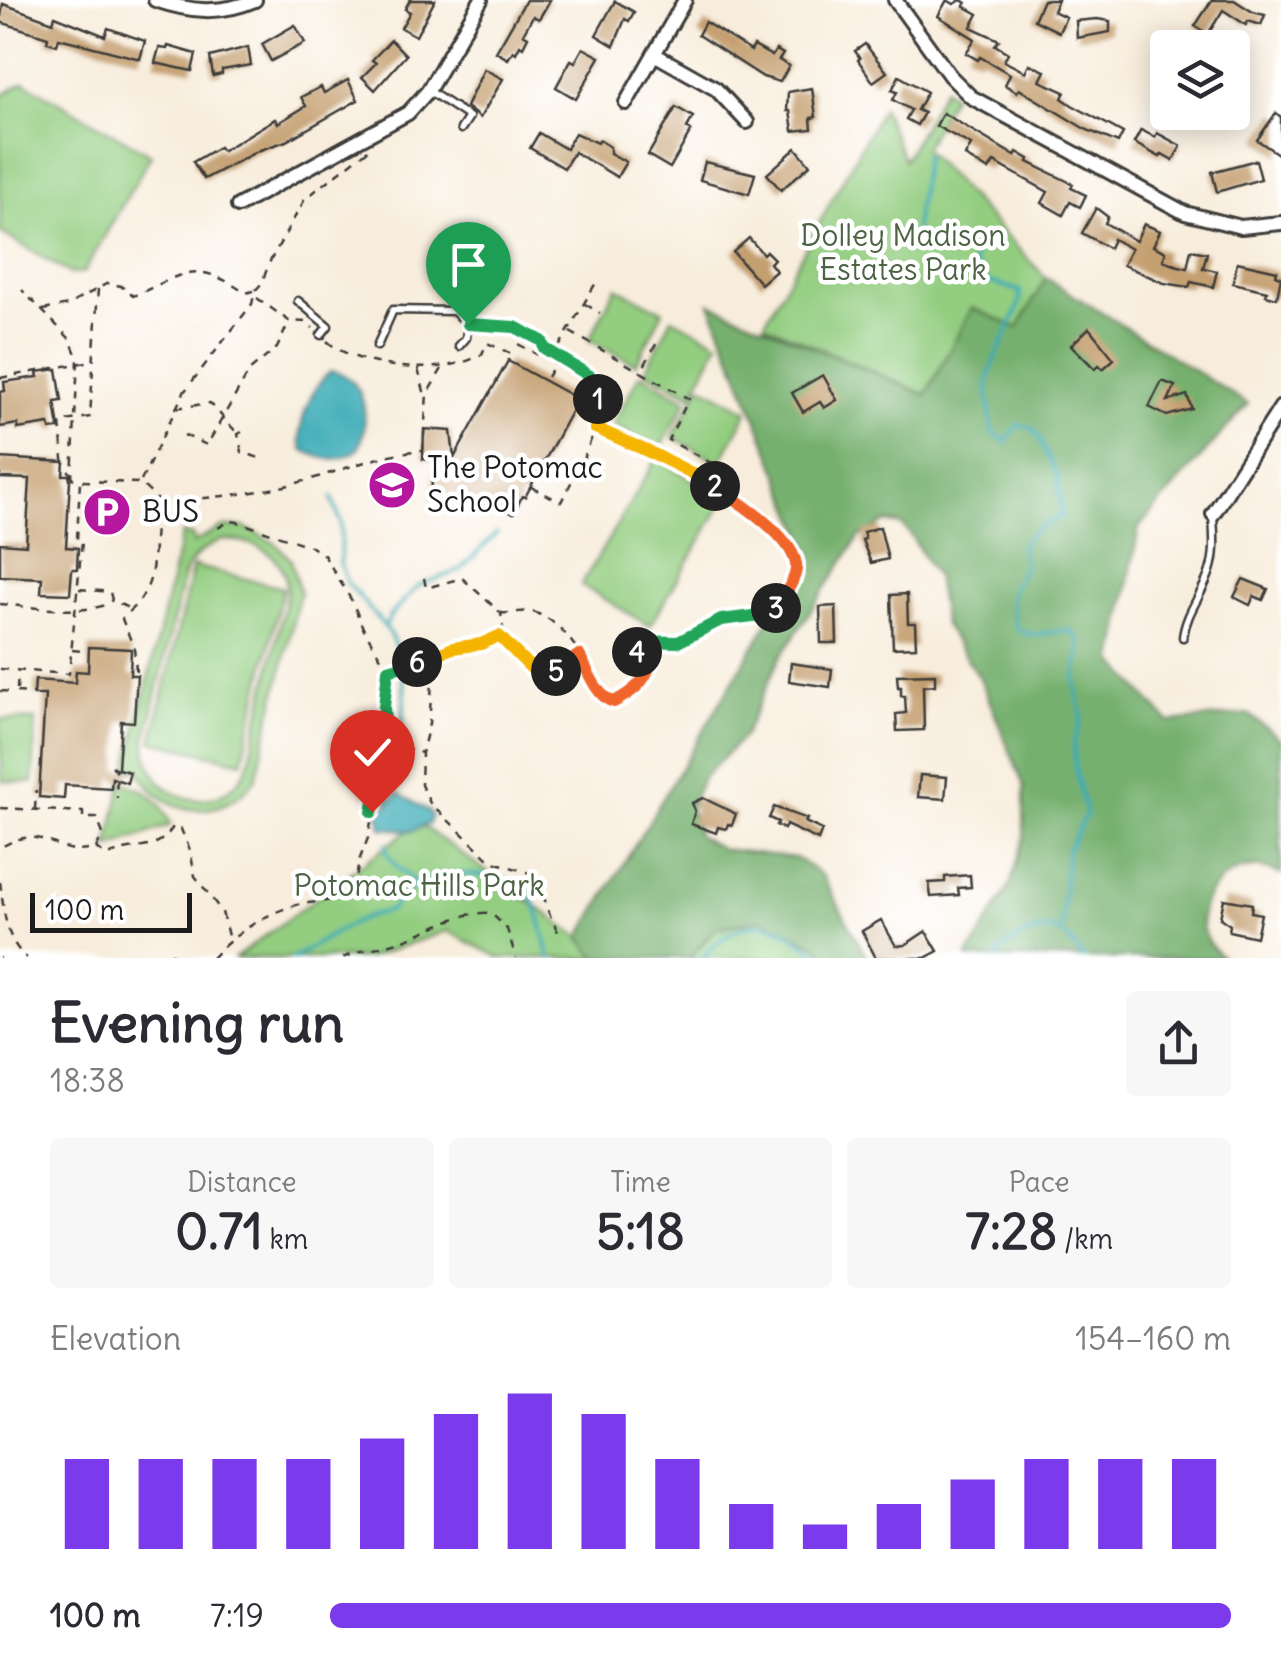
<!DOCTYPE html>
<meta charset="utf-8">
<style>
:root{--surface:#fff;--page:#f7f7f7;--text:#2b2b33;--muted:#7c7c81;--accent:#7c3aed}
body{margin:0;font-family:Delius,sans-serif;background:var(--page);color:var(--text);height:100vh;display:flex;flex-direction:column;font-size:38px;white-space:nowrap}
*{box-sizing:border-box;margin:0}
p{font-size:32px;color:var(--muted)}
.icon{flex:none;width:55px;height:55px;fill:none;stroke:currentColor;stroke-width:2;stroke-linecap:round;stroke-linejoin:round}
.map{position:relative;height:958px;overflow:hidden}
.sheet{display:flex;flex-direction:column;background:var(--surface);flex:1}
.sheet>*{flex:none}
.tools{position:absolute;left:1150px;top:30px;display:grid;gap:20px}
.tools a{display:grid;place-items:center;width:100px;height:100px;border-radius:10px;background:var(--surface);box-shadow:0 5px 25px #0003;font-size:50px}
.scale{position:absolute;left:30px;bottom:25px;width:162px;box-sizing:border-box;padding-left:10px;border:5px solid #1c1c1c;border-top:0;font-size:28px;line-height:35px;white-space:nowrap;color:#1c1c1c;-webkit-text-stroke:8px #fff;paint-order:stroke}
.pin{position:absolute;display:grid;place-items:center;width:85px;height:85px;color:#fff;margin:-102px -42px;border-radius:50% 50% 50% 0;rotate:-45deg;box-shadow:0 0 10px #0007}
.pin .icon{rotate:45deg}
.km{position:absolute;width:50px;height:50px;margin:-25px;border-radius:50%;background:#222;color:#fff;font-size:28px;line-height:50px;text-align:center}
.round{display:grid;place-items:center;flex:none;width:105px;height:105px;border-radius:10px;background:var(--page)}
.head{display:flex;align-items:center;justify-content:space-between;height:170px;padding:0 50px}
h1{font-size:55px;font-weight:700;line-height:75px}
.figures{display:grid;grid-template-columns:repeat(3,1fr);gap:15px;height:170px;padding:10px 50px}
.figures div{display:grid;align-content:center;border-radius:10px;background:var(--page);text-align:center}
.figures b{font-size:50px;font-weight:700}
.figures small{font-size:28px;font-weight:400}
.figures p{font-size:28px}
.chart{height:280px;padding:20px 50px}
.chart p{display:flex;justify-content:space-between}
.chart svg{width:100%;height:180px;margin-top:10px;stroke:var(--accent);stroke-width:6}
ul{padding:0 50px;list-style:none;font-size:32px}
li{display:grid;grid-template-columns:160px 120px 1fr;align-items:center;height:75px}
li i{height:25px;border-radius:12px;background:var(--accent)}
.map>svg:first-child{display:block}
.green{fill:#93cd80;stroke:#58744e;stroke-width:2.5;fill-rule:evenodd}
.forest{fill:#76b06e;stroke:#496645;stroke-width:2.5}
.water{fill:#3aabb6;stroke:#2b6469;stroke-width:2.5}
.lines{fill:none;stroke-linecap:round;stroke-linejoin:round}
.stream{stroke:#3aabb6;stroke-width:4}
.building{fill:#c49f6f}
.service-casing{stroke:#3d3b39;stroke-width:11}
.minor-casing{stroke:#3d3b39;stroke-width:18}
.path{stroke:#3d3b39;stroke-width:2.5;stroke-dasharray:8 8;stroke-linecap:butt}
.service{stroke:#fff;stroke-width:6}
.minor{stroke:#fff;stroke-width:12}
.split-1-casing{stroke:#fff;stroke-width:20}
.split-2-casing{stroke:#fff;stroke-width:20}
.split-3-casing{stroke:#fff;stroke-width:20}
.split-4-casing{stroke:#fff;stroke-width:20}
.split-5-casing{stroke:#fff;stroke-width:20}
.split-6-casing{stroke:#fff;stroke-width:20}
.split-7-casing{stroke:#fff;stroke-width:20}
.split-1{stroke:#22a559;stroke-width:12}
.split-2{stroke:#f5b400;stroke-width:12}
.split-3{stroke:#f0652b;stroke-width:12}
.split-4{stroke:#22a559;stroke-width:12}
.split-5{stroke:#f0652b;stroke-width:12}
.split-6{stroke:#f5b400;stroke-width:12}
.split-7{stroke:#22a559;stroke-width:12}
.labels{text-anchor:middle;stroke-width:9;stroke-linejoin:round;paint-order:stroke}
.park-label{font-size:30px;fill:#4c6344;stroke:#fff}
.poi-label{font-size:30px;fill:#1c1c1c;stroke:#fff;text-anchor:start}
</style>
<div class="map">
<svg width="1281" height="958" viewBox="0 0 1281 958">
<rect width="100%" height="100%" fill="#fff"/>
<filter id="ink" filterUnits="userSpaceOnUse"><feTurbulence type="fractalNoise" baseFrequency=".01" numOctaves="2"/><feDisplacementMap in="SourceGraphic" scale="20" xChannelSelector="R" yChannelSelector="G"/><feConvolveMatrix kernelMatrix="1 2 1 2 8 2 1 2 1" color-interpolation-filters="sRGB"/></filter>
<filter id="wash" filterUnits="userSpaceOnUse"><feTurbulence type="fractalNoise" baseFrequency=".0048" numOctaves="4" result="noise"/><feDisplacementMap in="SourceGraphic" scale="40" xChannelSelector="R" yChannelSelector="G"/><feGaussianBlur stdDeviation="2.25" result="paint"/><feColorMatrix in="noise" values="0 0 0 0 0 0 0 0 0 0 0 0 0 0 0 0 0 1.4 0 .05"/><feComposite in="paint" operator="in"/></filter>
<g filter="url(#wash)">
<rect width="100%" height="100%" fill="#f8eddc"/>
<g class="green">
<polygon points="24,82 151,155 84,272 71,274 0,232 0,97"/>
<polygon points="944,88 952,95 924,149 1046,278 1018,328 972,308 926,395 764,324 882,108 904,160"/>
<polygon points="616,287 663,311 636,364 589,340"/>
<polygon points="672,318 719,342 692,395 645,371"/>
<polygon points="640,374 687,400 659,451 612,425"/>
<polygon points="701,385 748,411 720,463 673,437"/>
<polygon points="657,458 725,499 650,626 581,585"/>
<path d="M 223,527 L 244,527 L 275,543 L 291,560 L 300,593 L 256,779 C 223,822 165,820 139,771 L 127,770 L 182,533 L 193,536 L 193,543 ZM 222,540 C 257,540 291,556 286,597 L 249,763 C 224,823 145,804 146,740 L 184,574 C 193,556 204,548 222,540 Z"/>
<polygon points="193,566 283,588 242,762 152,741"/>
<polygon points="0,719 36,720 33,783 2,781"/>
<path d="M 122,783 C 148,788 161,801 171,825 L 108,848 Z"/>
<polygon points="418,823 580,937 596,958 500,958 447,931 368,958 235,958"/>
<polygon points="762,918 819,947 826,958 690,958 715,929"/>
</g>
<path class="forest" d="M 1046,278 L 1248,404 L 1139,527 L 1114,661 L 1169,722 L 1248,714 L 1281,739 L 1281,875 C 1241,850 1184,895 1207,940 C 1210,946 1218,953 1223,958 L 967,958 L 1010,885 L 1024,839 L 1024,786 L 981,680 L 944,625 L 936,577 L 912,537 L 902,525 L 886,522 L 859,537 L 779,659 L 744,736 L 702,779 L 690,807 L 698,836 L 723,849 L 796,858 L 822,875 L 867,958 L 826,958 L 819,947 L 762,919 L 715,929 L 690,958 L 596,958 L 580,937 L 810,552 L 710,303 L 926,395 L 972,308 L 1018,328 Z"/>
<g class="water">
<path d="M 332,371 C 367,377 371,422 358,450 C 338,463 324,461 303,450 C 293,431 313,381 332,371 Z"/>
<polygon points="398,793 428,811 432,815 429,824 411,831 382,828 379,814"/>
</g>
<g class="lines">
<g class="stream">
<path d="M 925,155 L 912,250 C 933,260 948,238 969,244 L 980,279 L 1020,291 C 1024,310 990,358 988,383 C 987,398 991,417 992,432 L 1006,442 L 1018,425 L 1031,427 L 1037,434 L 1058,478 L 1062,516 L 1037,528 L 1021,545 L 1025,565 L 1013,587 L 1011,600 L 1016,629 L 1032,635 L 1069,630 L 1081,641 L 1075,681 L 1082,719 L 1074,742 L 1075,769 L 1086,814 L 1067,851 L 1061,933"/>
<polyline points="332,498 341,523 340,564 346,581 384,626"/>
<path d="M 388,800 C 398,743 421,679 385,627 L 390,616 L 418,586 L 460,570 L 497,533"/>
<path d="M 386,843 C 386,863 405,873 419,885"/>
<path d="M 293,958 C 326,939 353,918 391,910 C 414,873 459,870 498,878 C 508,881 521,881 527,890 C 541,909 543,936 550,958"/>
<path d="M 702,958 C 746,910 775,917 821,958"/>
<path d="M 996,958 C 1004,942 1044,922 1061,933 C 1070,938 1077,950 1083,958"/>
</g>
</g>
<g id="blocks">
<g class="building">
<polygon points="410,0 435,0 416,36 401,28 410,12 405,9"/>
<polygon points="526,0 550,0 539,19 533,16 523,34 528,37 523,47 520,45 516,53 513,51 508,59 496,52"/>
<polygon points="947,0 954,4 961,0 966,3 964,6 978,14 971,27 999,40 995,45 1008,53 1004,61 1025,72 1029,64 1045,71 1040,81 1065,92 1062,98 1072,105 1123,133 1118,143 1085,129 1019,89 1017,92 1005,85 1010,74 980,57 978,60 966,53 975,39 938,16"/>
<polygon points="1043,0 1058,0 1053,11 1066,17 1059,32 1034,20"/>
<polygon points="1212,0 1234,0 1253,12 1265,15 1261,25 1248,21 1246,25 1223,10 1208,34 1195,26"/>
<polygon points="615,1 634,12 629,21 625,19 614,46 596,35"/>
<polygon points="3,4 53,22 55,16 105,36 108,28 145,41 140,59 59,38 57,45 47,42 48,37 0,22"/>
<polygon points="1097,19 1110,21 1110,32 1077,38 1076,21"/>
<polygon points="705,22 751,51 754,46 772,56 776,50 783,54 779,60 789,66 780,82 763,77 698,35"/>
<polygon points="295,25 305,43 271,61 262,44"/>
<polygon points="391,40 406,55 375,90 362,77 376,63 372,60"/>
<polygon points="865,44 887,72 873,82 858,60 860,58 855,51"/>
<polygon points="168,46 196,54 192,71 155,63 159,48 167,49"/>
<polygon points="248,47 251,65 222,70 222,74 213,76 210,57"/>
<polygon points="583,48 600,57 576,99 556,87 571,60 575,62"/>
<polygon points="484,69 503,79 480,118 466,107"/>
<polygon points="899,76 927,92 917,110 924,113 917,125 906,119 911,110 893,100 897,92 892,90"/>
<polygon points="348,80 358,100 286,141 260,150 204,179 193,162 219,147 222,151 275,119 278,123 306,106 301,97 321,87 324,93"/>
<polygon points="812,88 816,117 811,118 812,129 793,131 790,111 787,111 788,92"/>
<polygon points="676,107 693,117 687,128 691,131 670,168 648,155"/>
<polygon points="943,113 1015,156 1017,152 1029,159 1028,162 1073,184 1071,188 1086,195 1080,207 1070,202 1063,215 1042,203 1048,192 994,162 989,170 965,156 971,145 936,126"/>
<polygon points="1276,113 1281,117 1281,156 1257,140"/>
<polygon points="1141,130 1155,137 1157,133 1181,146 1173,160 1162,154 1160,157 1134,143"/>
<polygon points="539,133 566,149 575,133 597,143 599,140 610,147 610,153 626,162 617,177 574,152 564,168 530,148"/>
<polygon points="796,148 810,165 781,190 767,174"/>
<polygon points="1256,160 1261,179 1217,192 1212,172"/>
<polygon points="705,162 755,174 749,194 700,180"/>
<polygon points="1096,208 1108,217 1105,223 1136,241 1144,224 1160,231 1153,246 1166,252 1163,260 1175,265 1187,268 1191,250 1207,253 1203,268 1217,271 1213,287 1191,282 1189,287 1164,283 1123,265 1131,249 1113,239 1109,248 1082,233"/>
<polygon points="475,234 499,253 488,267 464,249"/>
<polygon points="749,238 763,254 766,251 774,259 770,263 776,271 761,284 733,252"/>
<polygon points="1237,262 1277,271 1276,275 1281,277 1277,298 1266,295 1267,291 1233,283"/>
<polygon points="1089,328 1114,359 1103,369 1099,365 1095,369 1071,345"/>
<polygon points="508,361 578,399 525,497 522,496 514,513 471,503 431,500 433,460 423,459 424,429 451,431 454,458"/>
<polygon points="57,369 62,401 55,402 59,429 51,430 49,424 18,429 18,424 0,427 0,392 5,391 4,382 38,377 37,372"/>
<polygon points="823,375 837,400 824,408 820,402 803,412 792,393"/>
<polygon points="1162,381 1175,386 1168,401 1187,395 1192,409 1167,416 1149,407"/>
<polygon points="0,458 64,462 63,475 69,475 70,480 66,547 78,548 77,569 72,569 70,594 41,593 42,578 0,576 0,543 26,545 30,479 0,478"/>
<polygon points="880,527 888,559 871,563 862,540 865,539 863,532"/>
<polygon points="1243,579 1268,589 1263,600 1254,596 1250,605 1234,597"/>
<polygon points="907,594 908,623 915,623 916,647 893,648 891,595"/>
<polygon points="836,606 837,643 821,643 820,607"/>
<polygon points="89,647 131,649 130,675 137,675 134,722 121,721 118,769 130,772 127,783 112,778 111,788 65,785 64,799 39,797 45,695 34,695 35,680 75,683 76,671 88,672"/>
<polygon points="791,663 832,669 830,687 789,681"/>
<polygon points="935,674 935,685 923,686 924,730 897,731 896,714 906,713 905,696 901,696 901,687 898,687 897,675"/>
<polygon points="920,775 947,777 945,799 918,797"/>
<polygon points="703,798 736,814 732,825 728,824 726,829 718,827 716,833 691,824 695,811 692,803"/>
<polygon points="774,807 807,819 805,822 822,830 818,840 786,825 784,829 776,825 778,822 769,818"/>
<polygon points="970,875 971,887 958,888 959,895 931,897 929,883 945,882 945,877"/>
<polygon points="1224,899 1252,904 1251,912 1261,914 1256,937 1229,931 1230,925 1220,918"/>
<polygon points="881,920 896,946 905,945 926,931 938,951 925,958 876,958 862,931"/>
</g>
</g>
</g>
<g filter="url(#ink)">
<use href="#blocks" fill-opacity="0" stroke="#3d3b39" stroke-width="2.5"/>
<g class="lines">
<g class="service-casing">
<g id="service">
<polyline points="429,91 469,117 461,129"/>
<polyline points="298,301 328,326 321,335"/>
<polyline points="377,346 393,310 454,311 468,324 515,327 542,341 544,349 554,354"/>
<polyline points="459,346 466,338 468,324"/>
<path d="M 1183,637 C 1186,612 1203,594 1210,571 C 1216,553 1214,535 1213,516"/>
</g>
</g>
<g class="minor-casing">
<g id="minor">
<path d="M 155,0 C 191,12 220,15 255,0"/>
<polyline points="895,0 950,76 971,97 1185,213 1241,227 1281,223"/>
<polyline points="654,54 716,89 747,122"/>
<polyline points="626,103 685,0"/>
<polyline points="238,206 408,113 428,91 481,0"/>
<polyline points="1213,514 1281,407"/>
</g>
</g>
<g class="path">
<polyline points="257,298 289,321 305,322 313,328"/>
<polyline points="585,304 600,313"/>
<path d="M 43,310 L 68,305 L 108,283 L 121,286 L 133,296 C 182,276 193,256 245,293 L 254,291"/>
<polyline points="570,332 641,372"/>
<path d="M 327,341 C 359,370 445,377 482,354 L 487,343 L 512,354 L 508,361"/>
<polyline points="518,344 538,355"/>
<polyline points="656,344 641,372 689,399 668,440 715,465"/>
<polyline points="559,347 598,279"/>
<polyline points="418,369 425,395"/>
<polyline points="547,377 555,364 552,362"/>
<polyline points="0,378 92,361"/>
<polyline points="578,399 595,408"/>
<polyline points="176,408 210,403 238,434"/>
<polyline points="242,432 238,434 242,452 265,460"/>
<polyline points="184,435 207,445 250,370 277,348 289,322"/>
<polyline points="72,477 63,459 60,422 90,417 98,288"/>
<path d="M 82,481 L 140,483 L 160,502 C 205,498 249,495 293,484 C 338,473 376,454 423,450 L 427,394 L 443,367"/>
<polyline points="141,481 184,392 252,304 255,291 262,283 269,263 305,199 373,146"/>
<path d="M 531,487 L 561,502 C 577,470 617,407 588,374 C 581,367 569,362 560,357"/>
<polyline points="424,578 426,588 462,578 501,613 504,638 538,675 552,674 578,656"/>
<polyline points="79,589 110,592 112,600 130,609"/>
<path d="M 0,604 C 26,606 94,618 112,600"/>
<path d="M 501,613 C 511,614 523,610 533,612 C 567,622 587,664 600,694 L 605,699 L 614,702 C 631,693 645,683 650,664 L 634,650 L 635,641 L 679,643 L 721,620 L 769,614 C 782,603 798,577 794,559 C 746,490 668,462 595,428"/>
<polyline points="72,650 83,651"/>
<polyline points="434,655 429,724 422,753 421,785 430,803 491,861 533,874 540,879 547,909 559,934"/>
<polyline points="0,669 69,674 82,542 77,539 80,481 72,478 78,359 70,339 22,290"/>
<path d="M 136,671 L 134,648 L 122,619 C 128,611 138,605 143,595 C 160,569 149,531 160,502"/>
<polyline points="389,671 453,648 481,644 496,636 503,638"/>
<polyline points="17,689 18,672"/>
<polyline points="0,691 33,693"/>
<polyline points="388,743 422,753"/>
<polyline points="112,766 116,770 117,798"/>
<path d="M 0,808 L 83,812 L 83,818 L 97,818 L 103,834 L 96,848 C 56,861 45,819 0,848"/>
<polyline points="35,809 36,790"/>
<path d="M 96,848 L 106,856 C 136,842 155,855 173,827 L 180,827 L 190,850 L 195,876 L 222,912 L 229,940"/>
<path d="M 0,882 C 4,908 4,940 27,958"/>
<polyline points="171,953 174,958"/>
<polyline points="0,958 1,958"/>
<path d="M 212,958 C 232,936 264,914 293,906 C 312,900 339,904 354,890 L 359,861 L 368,838 L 386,742 L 384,707 L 389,671 L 363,628 L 352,601 L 324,555 L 310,546 L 238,522 L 230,521 L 213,531"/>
<path d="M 343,958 C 361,949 379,948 398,942 C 429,932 457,911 491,913 L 507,929 L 516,958"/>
</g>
<use href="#service" class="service"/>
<use href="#minor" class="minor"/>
</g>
</g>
<g class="lines" filter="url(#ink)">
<g class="split-1-casing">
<polyline id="split-1" points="468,324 515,327 542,341 544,348 590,376 598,399"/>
</g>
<g class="split-2-casing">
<path id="split-2" d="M 598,399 L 595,428 C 636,446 676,463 715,486"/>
</g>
<g class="split-3-casing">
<path id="split-3" d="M 715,486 C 738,501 791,535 796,564 C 798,578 783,596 776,608"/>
</g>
<g class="split-4-casing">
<polyline id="split-4" points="637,652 632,644 636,641 678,642 721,620 769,614 776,608"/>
</g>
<g class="split-5-casing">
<path id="split-5" d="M 556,671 L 579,655 C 588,670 597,698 614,702 C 631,693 645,683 650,664 L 637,652"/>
</g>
<g class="split-6-casing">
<polyline id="split-6" points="417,662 453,648 481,644 499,636 538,675 546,676 556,671"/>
</g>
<g class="split-7-casing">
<polyline id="split-7" points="372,812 386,742 384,707 388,670 417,662"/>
</g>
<use href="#split-1" class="split-1"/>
<use href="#split-2" class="split-2"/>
<use href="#split-3" class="split-3"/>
<use href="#split-4" class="split-4"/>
<use href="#split-5" class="split-5"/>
<use href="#split-6" class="split-6"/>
<use href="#split-7" class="split-7"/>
</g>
<defs>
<g id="school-disc" transform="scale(2.5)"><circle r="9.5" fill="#b5179e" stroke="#fff"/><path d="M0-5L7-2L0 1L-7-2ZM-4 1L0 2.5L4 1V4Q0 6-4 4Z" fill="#fff"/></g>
<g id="parking-disc" transform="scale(2.5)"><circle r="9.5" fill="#b5179e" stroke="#fff"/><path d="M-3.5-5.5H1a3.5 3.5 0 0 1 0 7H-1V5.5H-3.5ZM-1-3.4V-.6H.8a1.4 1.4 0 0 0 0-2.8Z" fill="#fff"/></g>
</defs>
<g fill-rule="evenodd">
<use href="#school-disc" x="392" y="485"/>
<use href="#parking-disc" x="107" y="512"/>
</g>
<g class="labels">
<g class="park-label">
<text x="903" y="246">Dolley Madison<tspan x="903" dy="34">Estates Park</tspan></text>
<text x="419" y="896">Potomac Hills Park</text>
</g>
<g class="poi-label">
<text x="427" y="478">The Potomac<tspan x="427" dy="34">School</tspan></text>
<text x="142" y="522">BUS</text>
</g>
</g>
</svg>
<div class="tools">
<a><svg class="icon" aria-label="layers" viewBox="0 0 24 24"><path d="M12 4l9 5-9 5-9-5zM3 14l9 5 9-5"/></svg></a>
</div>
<div class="scale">100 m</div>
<div class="pin" style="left:468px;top:324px;background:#1e9e55"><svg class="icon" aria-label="arrive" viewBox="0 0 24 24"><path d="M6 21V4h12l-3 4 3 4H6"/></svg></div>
<div class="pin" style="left:372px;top:812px;background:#d93025"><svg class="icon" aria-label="check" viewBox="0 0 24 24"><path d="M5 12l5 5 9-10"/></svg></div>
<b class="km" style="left:598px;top:399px">1</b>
<b class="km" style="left:715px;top:486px">2</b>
<b class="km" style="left:776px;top:608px">3</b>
<b class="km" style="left:637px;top:652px">4</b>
<b class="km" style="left:556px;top:671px">5</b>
<b class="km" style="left:417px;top:662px">6</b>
</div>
<section class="sheet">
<div class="head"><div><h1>Evening run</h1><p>18:38</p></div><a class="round"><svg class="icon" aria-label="share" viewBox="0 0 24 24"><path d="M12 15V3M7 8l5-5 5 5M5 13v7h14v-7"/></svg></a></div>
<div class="figures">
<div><p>Distance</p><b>0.71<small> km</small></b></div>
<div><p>Time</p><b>5:18</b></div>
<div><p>Pace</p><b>7:28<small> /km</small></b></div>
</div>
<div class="chart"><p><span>Elevation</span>154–160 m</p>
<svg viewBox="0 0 160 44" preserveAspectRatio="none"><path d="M5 44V22M15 44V22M25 44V22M35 44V22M45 44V17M55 44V11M65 44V6M75 44V11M85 44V22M95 44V33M105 44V38M115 44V33M125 44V27M135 44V22M145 44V22M155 44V22"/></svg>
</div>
<ul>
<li><b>100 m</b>7:19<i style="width:100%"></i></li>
</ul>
</section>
